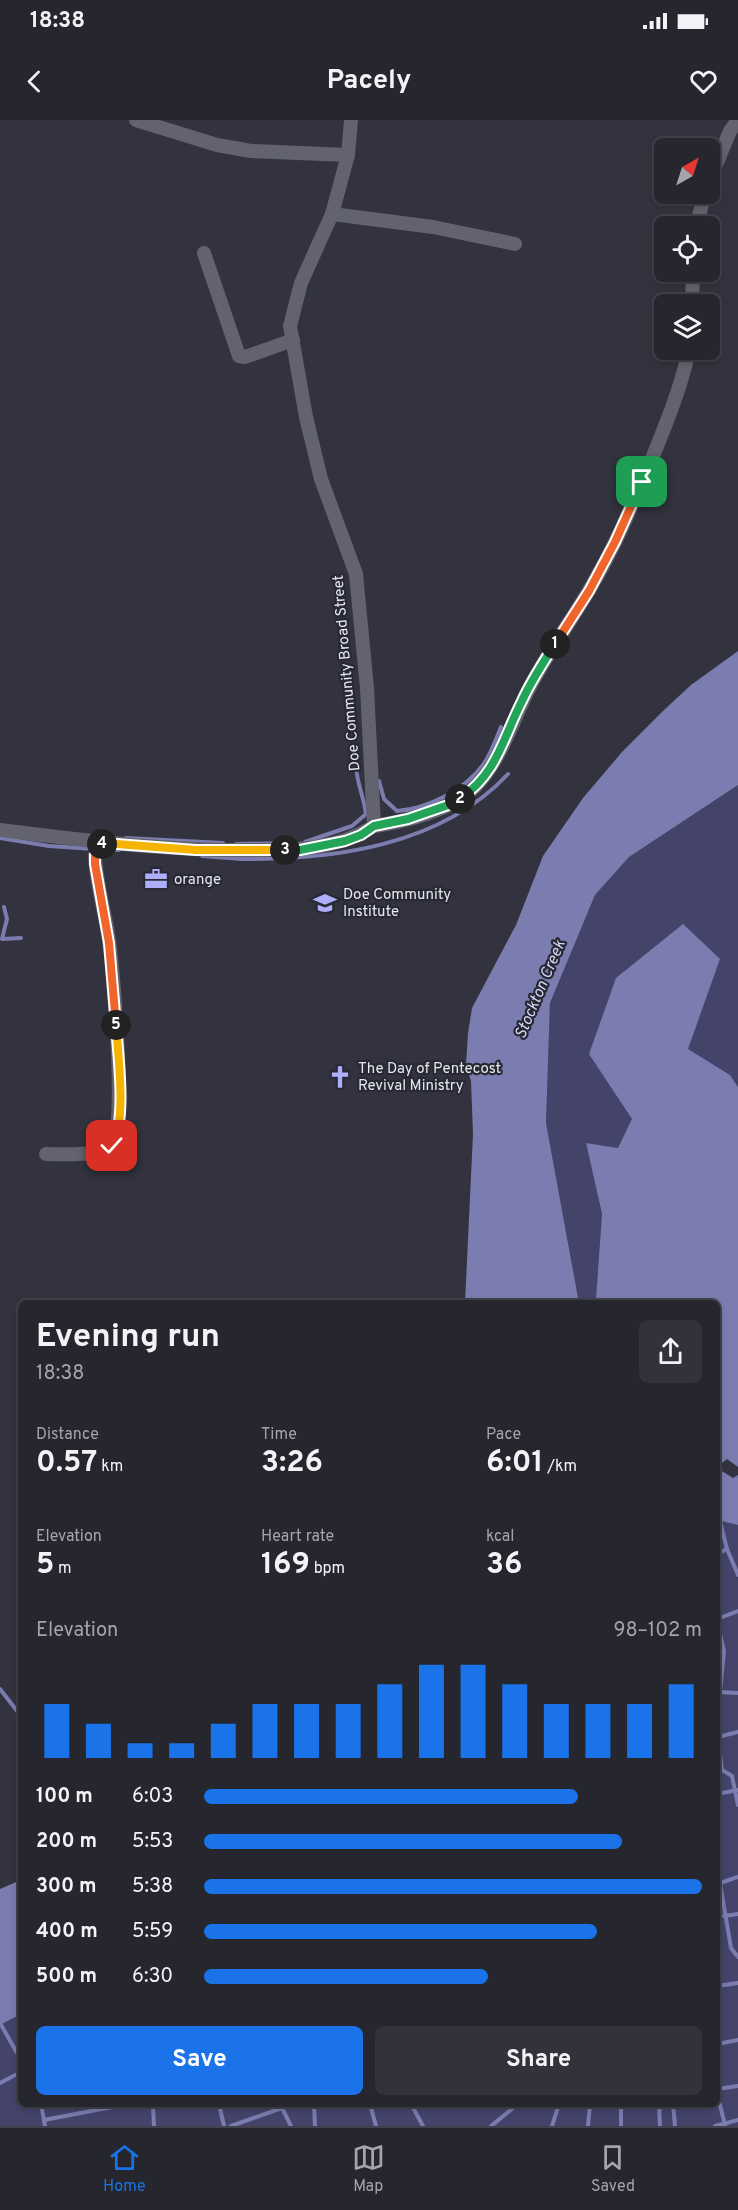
<!DOCTYPE html>
<meta charset="utf-8">
<style>
:root{--surface:#26262e;--page:#32323a;--text:#f1f3f6;--muted:#a4a5aa;--line:#42434a;--accent:#1a73e8}
body{margin:0;font-family:Overpass,sans-serif;background:var(--page);color:var(--text);height:100vh;display:flex;flex-direction:column;font-size:22px;white-space:nowrap}
*{box-sizing:border-box;margin:0}
p{font-size:20px;color:var(--muted)}
.icon{flex:none;width:33px;height:33px;fill:none;stroke:currentColor;stroke-width:2;stroke-linecap:round;stroke-linejoin:round}
.map{position:relative;flex:1;overflow:hidden}
.drawer{position:absolute;left:18px;top:1180px;width:702px;height:807px;display:flex;flex-direction:column;background:var(--surface);border-radius:9px;box-shadow:0 3px 9px #0003,0 0 0 2px var(--line)}
.drawer>*{flex:none}
.needle{width:39px;rotate:39deg}
.tools{position:absolute;left:654px;top:18px;display:grid;gap:12px}
.tools a{display:grid;place-items:center;width:66px;height:66px;border-radius:9px;background:var(--surface);box-shadow:0 3px 9px #0003,0 0 0 2px var(--line);font-size:30px}
.pin{position:absolute;display:grid;place-items:center;width:51px;height:51px;color:#fff;margin:-26px;border-radius:12px;box-shadow:0 3px 9px #0006}
.km{position:absolute;width:30px;height:30px;margin:-15px;border-radius:50%;background:#222;color:#fff;font-size:16px;line-height:30px;text-align:center}
.round{display:grid;place-items:center;flex:none;width:63px;height:63px;border-radius:9px;background:var(--page)}
.headline{display:flex;align-items:center;justify-content:space-between;height:102px;padding:0 18px}
h1{font-size:33px;font-weight:700;line-height:45px}
.figures{display:grid;grid-template-columns:repeat(3,1fr);gap:9px;height:102px;padding:6px 18px}
.figures div{display:grid;align-content:center}
.figures b{font-size:30px;font-weight:700}
.figures small{font-size:16px;font-weight:400}
.figures p{font-size:16px}
.chart{height:168px;padding:12px 18px}
.chart p{display:flex;justify-content:space-between}
.chart svg{width:100%;height:108px;margin-top:6px;stroke:var(--accent);stroke-width:6}
.cta{display:flex;gap:12px;margin-top:auto;padding:12px 18px}
.cta a{flex:1;height:69px;border-radius:9px;background:var(--accent);color:#fff;font-size:24px;font-weight:700;line-height:69px;text-align:center}
.cta a+a{background:var(--page);color:var(--text)}
ul{padding:0 18px;list-style:none;font-size:20px}
li{display:grid;grid-template-columns:96px 72px 1fr;align-items:center;height:45px}
li i{height:15px;border-radius:8px;background:var(--accent)}
.status{display:flex;justify-content:space-between;align-items:center;height:42px;padding:0 30px;background:var(--surface);direction:ltr}
.status svg{height:16px;fill:currentColor}
header{display:flex;justify-content:space-between;align-items:center;height:78px;padding:0 18px;background:var(--surface);font-size:27px;font-weight:700}
.tabs{display:flex;justify-content:space-around;align-items:center;height:84px;border-top:2px solid var(--line);background:var(--surface);font-size:16px;color:var(--muted)}
.tabs a{display:grid;justify-items:center;gap:3px}
.tabs .selected{color:var(--accent)}
.map>svg:first-child{display:block}
.green{fill:#44446b}
.water{fill:#7b7caf}
.lines{fill:none;stroke-linecap:round;stroke-linejoin:round}
.stream{stroke:#7b7caf;stroke-width:4}
.minor{stroke:#62636f;stroke-width:14}
.split-1-casing{stroke:#fff;stroke-width:12}
.split-2-casing{stroke:#fff;stroke-width:12}
.split-3-casing{stroke:#fff;stroke-width:12}
.split-4-casing{stroke:#fff;stroke-width:12}
.split-5-casing{stroke:#fff;stroke-width:12}
.split-6-casing{stroke:#fff;stroke-width:12}
.split-1{stroke:#f0652b;stroke-width:8}
.split-2{stroke:#22a559;stroke-width:8}
.split-3{stroke:#22a559;stroke-width:8}
.split-4{stroke:#f5b400;stroke-width:8}
.split-5{stroke:#f0652b;stroke-width:8}
.split-6{stroke:#f5b400;stroke-width:8}
.labels{text-anchor:middle;stroke-width:4.5;stroke-linejoin:round;paint-order:stroke}
.street-label{font-size:15px;fill:#e6e7ee;stroke:#282934}
.poi-label{font-size:15px;fill:#e6e7ee;stroke:#282934;text-anchor:start}
.water-label{font-size:16px;font-style:italic;fill:#d5d7f6;stroke:#282934}
</style>
<div class="status"><b>18:38</b><svg viewBox="0 0 49 12"><path d="M0 12V9h3v3zM5 12V6h3v6zM10 12V3h3v9zM15 12V0h3v12zM26 1h20v11H26zM47 4h2v5h-2z"/></svg></div>
<header><svg class="icon" aria-label="back" viewBox="0 0 24 24"><path d="M15 5l-7 7 7 7"/></svg>Pacely<svg class="icon" aria-label="heart" viewBox="0 0 24 24"><path d="M12 20l-8-8c-3-5 5-10 8-4 3-6 11-1 8 4z"/></svg></header>
<div class="map">
<svg width="738" height="2006" viewBox="0 0 738 2006">
<rect width="100%" height="100%" fill="#32333e"/>
<g class="green">
<polygon points="738,665 738,967 730,955 687,929 720,839 589,933 633,999 618,1028 586,1023 602,1094 596,1178 604,1183 579,1183 546,1003 550,883 595,775 629,737"/>
<polygon points="717,1400 738,1405 738,2006 0,2006 0,1905 21,1894 21,1984 717,1984"/>
</g>
<g class="water">
<polygon points="738,531 738,665 629,737 595,775 550,883 546,1003 579,1183 465,1183 473,1014 471,961 466,945 468,913 472,888 516,805 543,736 583,678 622,632 664,590 691,565"/>
<polygon points="683,804 720,839 688,929 730,955 738,967 738,1347 727,1339 717,1347 717,1184 604,1184 596,1178 602,1094 586,1023 618,1028 632,999 589,934 616,858"/>
<polygon points="717,1348 733,1358 738,1355 738,1405 717,1400"/>
<polygon points="21,1760 21,1894 0,1905 0,1769"/>
</g>
<g class="lines">
<g class="stream">
<path d="M 379,661 L 384,679 L 397,691 C 427,689 465,670 483,645 C 491,634 496,619 501,607"/>
<polyline points="0,718 49,726 94,729"/>
<polyline points="126,718 223,723"/>
<path d="M 305,722 L 352,706 L 366,694 C 364,678 357,663 356,647"/>
<polyline points="236,724 289,723"/>
<polyline points="103,729 119,730"/>
<polyline points="202,736 242,739"/>
<path d="M 240,739 C 333,740 441,726 508,654"/>
<polyline points="4,787 7,799 2,819 21,818"/>
<polyline points="720,1401 727,1429 738,1455"/>
<polyline points="717,1434 727,1429"/>
<polyline points="717,1499 738,1491"/>
<polyline points="717,1501 724,1531 720,1572"/>
<polyline points="0,1569 21,1596"/>
<polyline points="718,1572 738,1573"/>
<polyline points="718,1617 738,1612"/>
<polyline points="722,1650 732,1656 738,1685"/>
<polyline points="717,1651 722,1650 718,1617"/>
<polyline points="717,1674 738,1670"/>
<polyline points="717,1760 720,1763 731,1828 738,1837"/>
<polyline points="720,1763 738,1757"/>
<polyline points="717,1786 723,1784"/>
<polyline points="724,1796 738,1794"/>
<polyline points="717,1866 738,1863"/>
<polyline points="0,1903 21,1940"/>
<polyline points="717,1924 738,1920"/>
<polyline points="0,1963 21,1952"/>
<polyline points="717,1969 738,1966"/>
<polyline points="717,1973 725,2005"/>
<polyline points="41,1984 45,2006"/>
<polyline points="219,1984 224,2006"/>
<polyline points="280,1984 291,2006"/>
<polyline points="314,1984 315,2006"/>
<polyline points="370,1984 376,2006"/>
<polyline points="411,1984 423,2006"/>
<polyline points="659,1984 660,2006"/>
<polyline points="673,1984 675,2006"/>
<polyline points="44,2000 128,1984"/>
<polyline points="154,2006 153,1985 179,1984"/>
<polyline points="231,2006 282,1988"/>
<polyline points="491,2006 518,1984"/>
<polyline points="552,2006 559,1984"/>
<polyline points="588,2006 590,1984"/>
<polyline points="621,2006 621,1984"/>
<polyline points="715,2006 738,2000"/>
</g>
<g class="minor">
<polyline points="136,0 217,25 251,31 348,35"/>
<polyline points="710,59 730,11 738,0"/>
<polyline points="332,94 433,107 515,124"/>
<polyline points="696,106 705,74"/>
<polyline points="204,133 239,236 245,237 293,220"/>
<polyline points="692,184 693,152"/>
<path d="M 374,706 C 403,702 453,690 474,668 C 503,639 513,597 533,561 C 550,530 570,502 588,472 C 613,431 632,386 651,341 C 666,304 681,268 689,230"/>
<path d="M 0,710 C 80,720 160,730 241,730 C 286,730 334,732 374,706 L 367,568 L 356,454 L 321,359 L 306,297 L 290,206 L 301,163 L 332,94 L 348,35 L 351,0"/>
<path d="M 46,1034 C 62,1034 102,1037 112,1025 C 127,1007 113,849 109,820 C 105,792 96,763 95,735 L 103,723"/>
</g>
</g>
<g class="lines">
<g class="split-1-casing">
<polyline id="split-1" points="555,524 589,471 615,422 642,362"/>
</g>
<g class="split-2-casing">
<path id="split-2" d="M 460,679 C 498,652 502,620 522,581 C 531,561 543,543 555,524"/>
</g>
<g class="split-3-casing">
<polyline id="split-3" points="285,730 300,730 345,721 361,715 374,706 408,699 454,683 460,679"/>
</g>
<g class="split-4-casing">
<polyline id="split-4" points="102,724 103,723 196,730 285,730"/>
</g>
<g class="split-5-casing">
<polyline id="split-5" points="102,724 95,735 95,744 109,823 116,905"/>
</g>
<g class="split-6-casing">
<path id="split-6" d="M 112,1026 C 127,1001 118,935 116,905"/>
</g>
<use href="#split-1" class="split-1"/>
<use href="#split-2" class="split-2"/>
<use href="#split-3" class="split-3"/>
<use href="#split-4" class="split-4"/>
<use href="#split-5" class="split-5"/>
<use href="#split-6" class="split-6"/>
</g>
<defs>
<g id="office-bare" transform="scale(1.8)"><path d="M-6-3h4V-5.5h4V-3h4V5H-6ZM-1-4.5V-3h2v-1.5ZM-6 0V1H6V0Z" fill="#adaffb" stroke="#282934" stroke-width="2.5" paint-order="stroke"/></g>
<g id="university-bare" transform="scale(1.8)"><path d="M0-5L7-2L0 1L-7-2ZM-4 1L0 2.5L4 1V4Q0 6-4 4Z" fill="#adaffb" stroke="#282934" stroke-width="2.5" paint-order="stroke"/></g>
<g id="church-bare" transform="scale(1.8)"><path d="M-1.2-6h2.4v3.5h3.3v2.4h-3.3V6h-2.4V-.1h-3.3v-2.4h3.3Z" fill="#adaffb" stroke="#282934" stroke-width="2.5" paint-order="stroke"/></g>
</defs>
<g fill-rule="evenodd">
<use href="#office-bare" x="156" y="759"/>
<use href="#university-bare" x="325" y="783"/>
<use href="#church-bare" x="340" y="957"/>
</g>
<g class="labels">
<g class="street-label">
<text transform="translate(346 553) rotate(-95)" y="5">Doe Community Broad Street</text>
</g>
<g class="poi-label">
<text x="174" y="764">orange</text>
<text x="343" y="779">Doe Community<tspan x="343" dy="17">Institute</tspan></text>
<text x="358" y="953">The Day of Pentecost<tspan x="358" dy="17">Revival Ministry</tspan></text>
</g>
<g class="water-label">
<text transform="translate(539 869) rotate(-67)" y="6">Stockton Creek</text>
</g>
</g>
</svg>
<div class="tools">
<a><svg class="needle" viewBox="-14 -14 28 28"><path d="M0-13l5 13h-10z" fill="#e53935"/><path d="M0 13l5-13h-10z" fill="#a4a5aa"/></svg></a>
<a><svg class="icon" aria-label="locate" viewBox="0 0 24 24"><circle cx="12" cy="12" r="6"/><path d="M12 2v4M12 18v4M2 12h4M18 12h4"/></svg></a>
<a><svg class="icon" aria-label="layers" viewBox="0 0 24 24"><path d="M12 4l9 5-9 5-9-5zM3 14l9 5 9-5"/></svg></a>
</div>
<div class="pin" style="left:642px;top:362px;background:#1e9e55"><svg class="icon" aria-label="arrive" viewBox="0 0 24 24"><path d="M6 21V4h12l-3 4 3 4H6"/></svg></div>
<div class="pin" style="left:112px;top:1026px;background:#d93025"><svg class="icon" aria-label="check" viewBox="0 0 24 24"><path d="M5 12l5 5 9-10"/></svg></div>
<b class="km" style="left:555px;top:524px">1</b>
<b class="km" style="left:460px;top:679px">2</b>
<b class="km" style="left:285px;top:730px">3</b>
<b class="km" style="left:102px;top:724px">4</b>
<b class="km" style="left:116px;top:905px">5</b>
<section class="drawer">
<div class="headline"><div><h1>Evening run</h1><p>18:38</p></div><a class="round"><svg class="icon" aria-label="share" viewBox="0 0 24 24"><path d="M12 15V3M7 8l5-5 5 5M5 13v7h14v-7"/></svg></a></div>
<div class="figures">
<div><p>Distance</p><b>0.57<small> km</small></b></div>
<div><p>Time</p><b>3:26</b></div>
<div><p>Pace</p><b>6:01<small> /km</small></b></div>
</div>
<div class="figures">
<div><p>Elevation</p><b>5<small> m</small></b></div>
<div><p>Heart rate</p><b>169<small> bpm</small></b></div>
<div><p>kcal</p><b>36</b></div>
</div>
<div class="chart"><p><span>Elevation</span>98–102 m</p>
<svg viewBox="0 0 160 44" preserveAspectRatio="none"><path d="M5 44V22M15 44V30M25 44V38M35 44V38M45 44V30M55 44V22M65 44V22M75 44V22M85 44V14M95 44V6M105 44V6M115 44V14M125 44V22M135 44V22M145 44V22M155 44V14"/></svg>
</div>
<ul>
<li><b>100 m</b>6:03<i style="width:75%"></i></li>
<li><b>200 m</b>5:53<i style="width:84%"></i></li>
<li><b>300 m</b>5:38<i style="width:100%"></i></li>
<li><b>400 m</b>5:59<i style="width:79%"></i></li>
<li><b>500 m</b>6:30<i style="width:57%"></i></li>
</ul>
<div class="cta"><a>Save</a><a>Share</a></div>
</section>
</div>
<nav class="tabs">
<a class="selected"><svg class="icon" aria-label="home" viewBox="0 0 24 24"><path d="M3 11l9-7 9 7M6 9v11h12V9"/></svg>Home</a>
<a><svg class="icon" aria-label="map" viewBox="0 0 24 24"><path d="M3 6l6-2 6 2 6-2v14l-6 2-6-2-6 2zM9 4v14M15 6v14"/></svg>Map</a>
<a><svg class="icon" aria-label="saved" viewBox="0 0 24 24"><path d="M7 4h10v16l-5-4-5 4z"/></svg>Saved</a>
</nav>
